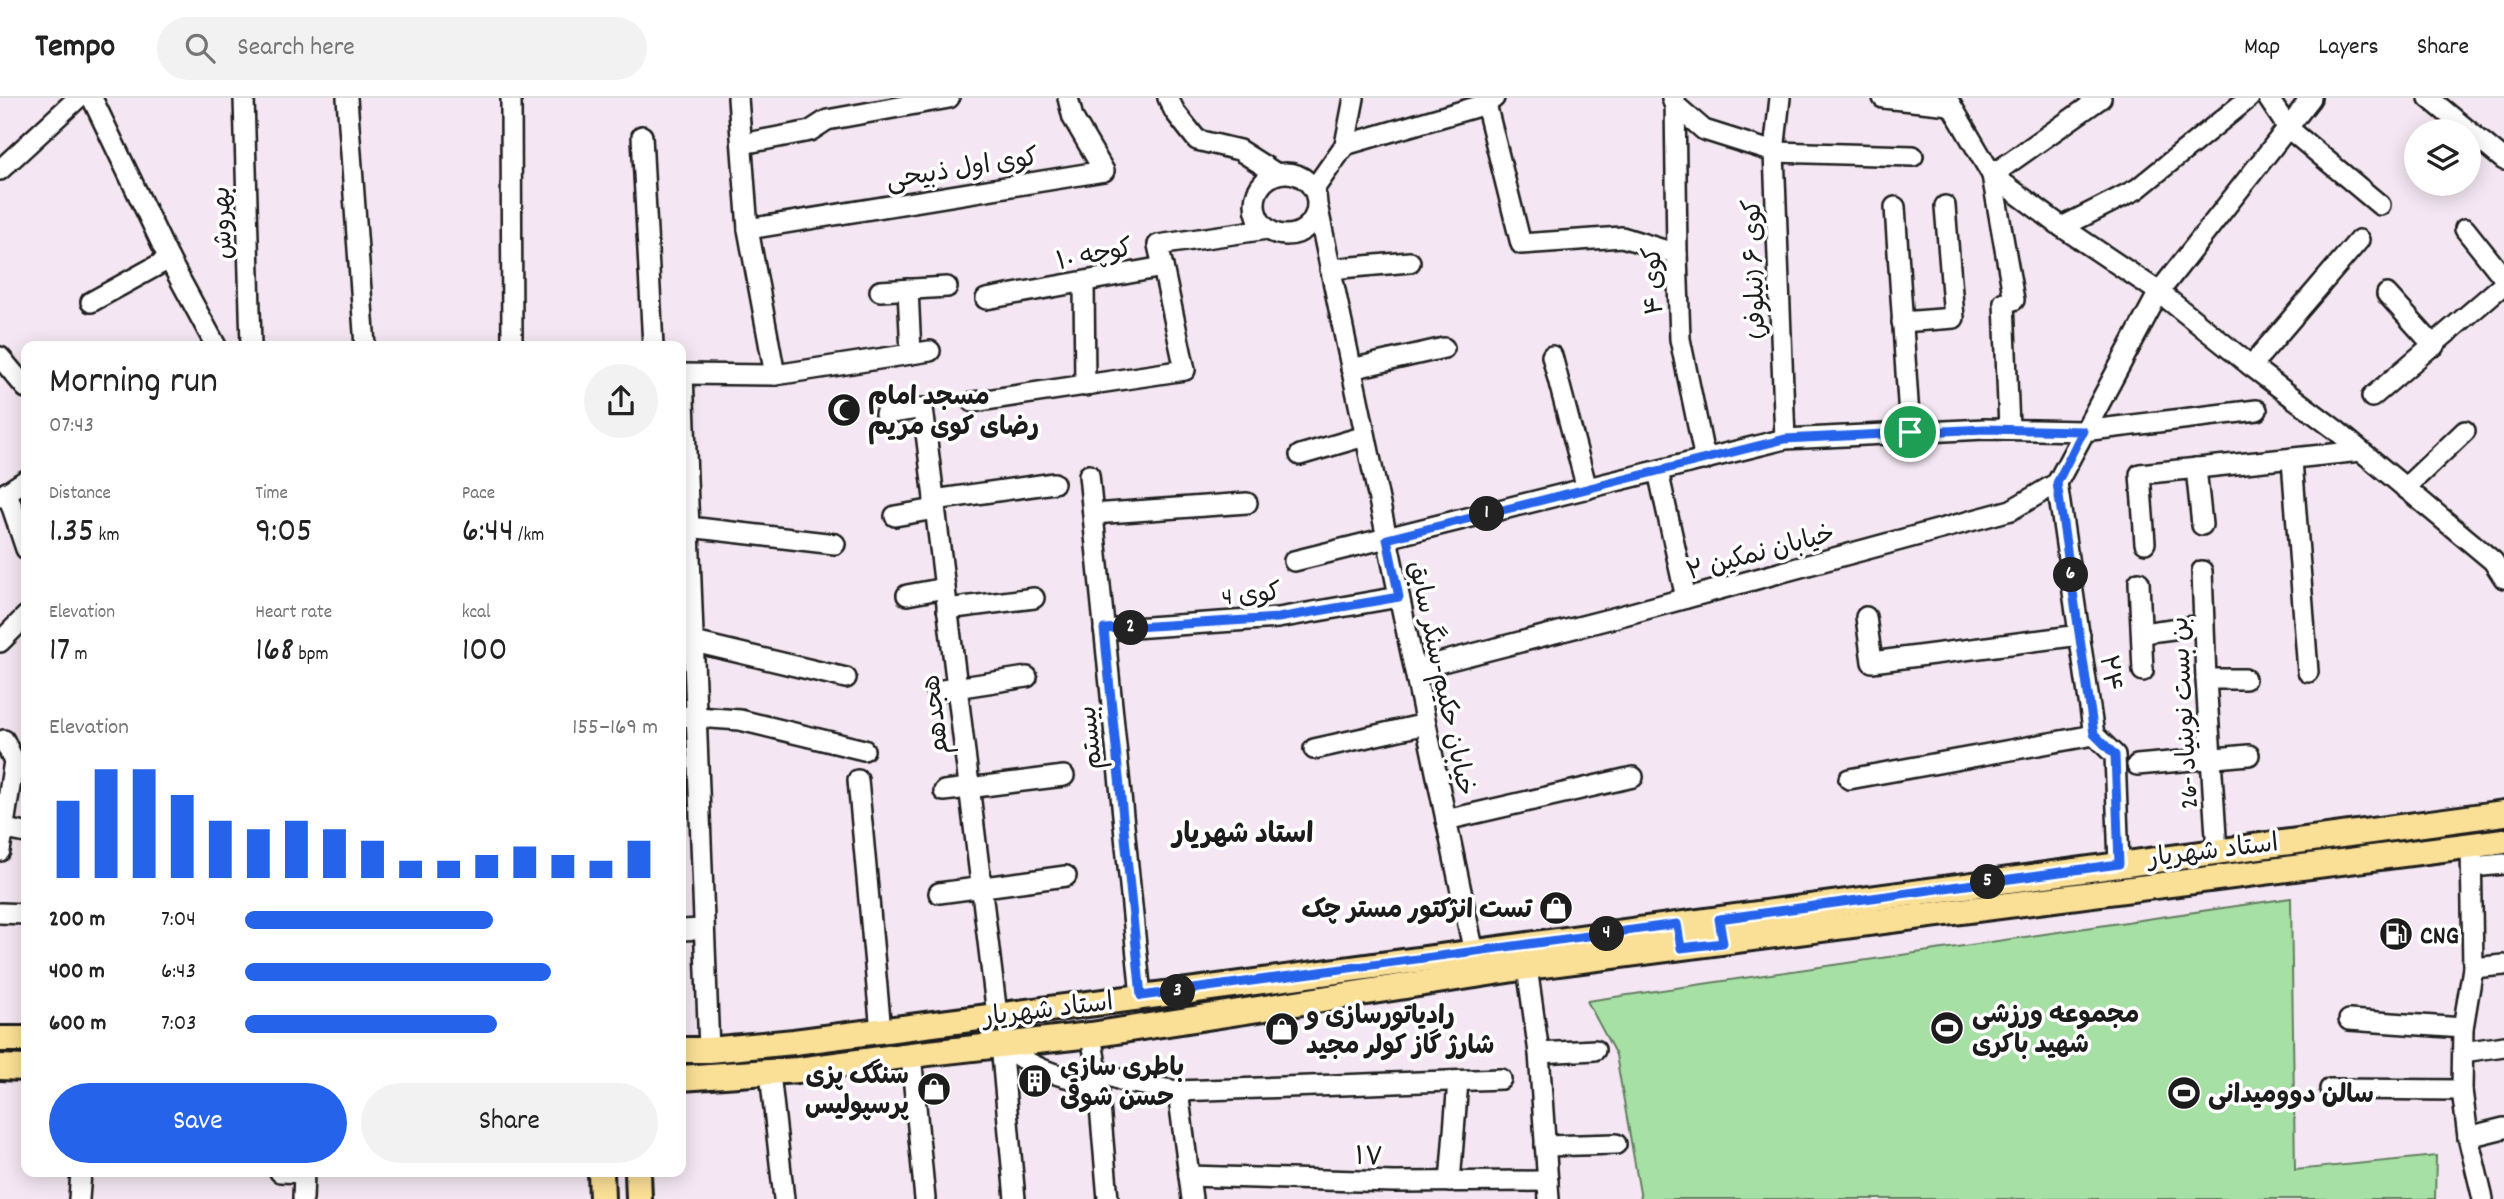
<!DOCTYPE html>
<meta charset="utf-8">
<style>
:root{--surface:#fff;--page:#f2f2f2;--text:#222;--muted:#767676;--line:#e0e0e0;--accent:#2563eb}
body{margin:0;font-family:Dekko,"Playpen Sans Arabic",sans-serif;background:var(--page);color:var(--text);height:100vh;display:flex;flex-direction:column;font-size:26px;white-space:nowrap}
*{box-sizing:border-box;margin:0}
p{font-size:23px;color:var(--muted)}
.icon{flex:none;width:38px;height:38px;fill:none;stroke:currentColor;stroke-width:2;stroke-linecap:round;stroke-linejoin:round}
.map{position:relative;flex:1;overflow:hidden}
.panel{position:absolute;left:21px;top:243px;width:665px;height:836px;display:flex;flex-direction:column;background:var(--surface);border-radius:14px;box-shadow:0 4px 18px #0003}
.panel>*{flex:none}
.fabs{position:absolute;left:2404px;top:21px;display:grid;gap:14px}
.fabs a{display:grid;place-items:center;width:77px;height:77px;border-radius:50%;background:var(--surface);box-shadow:0 4px 18px #0003;font-size:35px}
.pin{position:absolute;display:grid;place-items:center;width:60px;height:60px;color:#fff;margin:-30px;border:4px solid #fff;border-radius:50%;box-shadow:0 2px 7px #0007}
.km{position:absolute;width:35px;height:35px;margin:-18px;border-radius:50%;background:#222;color:#fff;font-size:19px;line-height:35px;text-align:center}
.round{display:grid;place-items:center;flex:none;width:74px;height:74px;border-radius:37px;background:var(--page)}
.headline{display:flex;align-items:center;justify-content:space-between;height:119px;padding:0 28px}
h1{font-size:38px;font-weight:600;line-height:52px}
.figures{display:grid;grid-template-columns:repeat(3,1fr);gap:10px;height:119px;padding:7px 28px}
.figures div{display:grid;align-content:center}
.figures b{font-size:35px;font-weight:600}
.figures small{font-size:19px;font-weight:400}
.figures p{font-size:19px}
.chart{height:196px;padding:14px 28px}
.chart p{display:flex;justify-content:space-between}
.chart svg{width:100%;height:126px;margin-top:7px;stroke:var(--accent);stroke-width:6}
.button{display:flex;gap:14px;margin-top:auto;padding:14px 28px}
.button a{flex:1;height:80px;border-radius:42px;background:var(--accent);color:#fff;font-size:28px;font-weight:600;line-height:80px;text-align:center}
.button a+a{background:var(--page);color:var(--text)}
ul{padding:0 28px;list-style:none;font-size:23px}
li{display:grid;grid-template-columns:112px 84px 1fr;align-items:center;height:52px}
li i{height:18px;border-radius:9px;background:var(--accent)}
header{display:flex;align-items:center;gap:42px;box-sizing:border-box;height:98px;padding:0 35px;background:var(--surface);border-bottom:2px solid var(--line)}
header strong{font-size:33px}
nav{display:flex;gap:38px;margin-inline-start:auto;font-size:24px}
.search{width:490px;height:63px;background:var(--page);display:flex;align-items:center;gap:18px;box-sizing:border-box;padding:0 24px;border-radius:38px;color:var(--muted);font-size:26px}
.map>svg:first-child{display:block}
.green{fill:#a7e0a5;stroke:#627e60;stroke-width:2}
.lines{fill:none;stroke-linecap:round;stroke-linejoin:round}
.minor-casing{stroke:#1c1c1c;stroke-width:24}
.major-casing{stroke:#1c1c1c;stroke-width:30}
.minor{stroke:#fff;stroke-width:19}
.major{stroke:#fadf96;stroke-width:24}
.route-casing{stroke:#fff;stroke-width:14}
.route{stroke:#2563eb;stroke-width:9}
.labels{text-anchor:middle;stroke-width:7;stroke-linejoin:round;paint-order:stroke}
.street-label{font-size:26px;fill:#1c1c1c;stroke:#fff}
.poi-label{font-size:26px;font-weight:bold;fill:#1c1c1c;stroke:#fff;text-anchor:start}
.neighbourhood-label{font-size:28px;font-weight:bold;fill:#1c1c1c;stroke:#fff}
</style>
<header>
<strong>Tempo</strong>
<div class="search"><svg class="icon" aria-label="search" viewBox="0 0 24 24"><circle cx="10" cy="10" r="6"/><path d="M15 15l6 6"/></svg>Search here</div>
<nav><a>Map</a><a>Layers</a><a>Share</a></nav>
</header>
<div class="map">
<svg width="2504" height="1101" viewBox="0 0 2504 1101">
<rect width="100%" height="100%" fill="#f4e7f3"/>
<filter id="ink" filterUnits="userSpaceOnUse"><feTurbulence type="fractalNoise" baseFrequency=".0143" numOctaves="2"/><feDisplacementMap in="SourceGraphic" scale="14" xChannelSelector="R" yChannelSelector="G"/><feConvolveMatrix kernelMatrix="1 2 1 2 8 2 1 2 1" color-interpolation-filters="sRGB"/></filter>
<g filter="url(#ink)">
<polygon class="green" points="2291,800 2295,1072 2436,1058 2435,1101 1641,1101 1616,957 1587,903"/>
<g class="lines">
<g class="minor-casing">
<g id="minor">
<polyline points="92,0 169,161 216,248"/>
<polyline points="244,0 251,248"/>
<polyline points="347,0 365,248"/>
<polyline points="511,0 512,248"/>
<polyline points="738,0 748,131 775,277"/>
<polyline points="1168,0 1175,14 1197,42 1239,52 1277,76"/>
<polyline points="1672,0 1674,6 1704,32 1774,54 1913,58"/>
<polyline points="1675,0 1677,156 1680,241 1705,362"/>
<polyline points="1780,0 1774,54 1785,341"/>
<polyline points="1883,0 1950,7"/>
<polyline points="1947,0 1992,77 2062,129 2159,194 2251,268 2336,332 2493,463 2504,480"/>
<polyline points="2268,0 2288,30 2380,107"/>
<polyline points="2429,0 2504,62"/>
<polyline points="1486,6 1521,146 1622,139 1677,156"/>
<polyline points="642,38 653,248"/>
<polyline points="742,46 810,33 827,22 949,0"/>
<polyline points="1345,47 1486,6 1494,0"/>
<polyline points="0,72 78,0"/>
<circle cx="1286" cy="106" r="31"/>
<polyline points="1314,91 1345,47 1354,0"/>
<polyline points="1895,109 1910,334"/>
<polyline points="1318,111 1474,855"/>
<polyline points="2062,129 2137,91 2249,0"/>
<polyline points="748,131 1104,73 1073,20 1068,0"/>
<polyline points="2465,131 2504,180"/>
<polyline points="1330,171 1410,164"/>
<polyline points="1084,185 1085,288"/>
<polyline points="908,191 911,256"/>
<polyline points="880,193 947,189"/>
<polyline points="2387,196 2434,248"/>
<polyline points="986,201 1163,169 1158,147 1267,131"/>
<polyline points="91,204 169,161"/>
<polyline points="1902,224 1954,220 1945,108"/>
<polyline points="1552,258 1587,391"/>
<polyline points="0,259 26,290"/>
<polyline points="2251,268 2359,142"/>
<polyline points="1351,271 1444,250"/>
<polyline points="681,276 775,277 930,253"/>
<polyline points="683,276 709,952"/>
<polyline points="2372,299 2504,186"/>
<polyline points="973,304 1185,272 1163,169"/>
<polyline points="885,316 923,310 997,917"/>
<polyline points="2009,331 2004,204 2014,202 1992,77 2101,0"/>
<polyline points="1300,357 1365,338"/>
<polyline points="2292,362 2308,574"/>
<polyline points="2196,370 2202,427"/>
<polyline points="1658,373 1686,500"/>
<polyline points="1089,377 1141,898"/>
<polyline points="2057,385 2094,637 2115,657 2119,766"/>
<polyline points="2405,390 2465,333"/>
<polyline points="7,394 26,451"/>
<polyline points="0,399 26,382"/>
<polyline points="934,402 1054,385"/>
<polyline points="1093,416 1247,405"/>
<polyline points="895,418 935,411"/>
<polyline points="689,429 835,446"/>
<polyline points="2145,445 2140,376 2361,353"/>
<polyline points="1294,463 1785,341 1985,331 2083,333 2257,312"/>
<polyline points="2202,473 2206,581 2217,754"/>
<polyline points="2139,484 2143,573"/>
<polyline points="907,497 945,490"/>
<polyline points="947,511 1034,500"/>
<polyline points="1866,519 1872,564 2080,537"/>
<polyline points="1104,532 1278,520 1399,499"/>
<polyline points="2142,535 2203,527"/>
<polyline points="0,544 26,518"/>
<polyline points="694,544 846,580"/>
<polyline points="1415,571 1613,520 2011,412 2057,385 2159,194 2311,0"/>
<polyline points="2206,581 2245,581"/>
<polyline points="936,593 1027,579"/>
<polyline points="681,618 740,622 864,652"/>
<polyline points="1314,651 1426,626"/>
<polyline points="2137,667 2249,657"/>
<polyline points="1849,681 2094,637"/>
<polyline points="858,682 881,933"/>
<polyline points="944,693 1064,678"/>
<polyline points="1446,722 1633,679"/>
<polyline points="0,730 26,735"/>
<polyline points="2471,747 2473,870 2463,930 2462,992 2468,1039 2483,1101"/>
<polyline points="0,753 14,663 4,642"/>
<polyline points="2472,769 2504,766"/>
<polyline points="939,795 1066,778"/>
<polyline points="0,815 26,816"/>
<polyline points="681,832 704,831"/>
<polyline points="1527,869 1539,955 1549,1101"/>
<polyline points="2473,870 2504,867"/>
<polyline points="2349,922 2463,930"/>
<polyline points="1091,937 1097,973 1126,984 1178,993 1192,1101"/>
<polyline points="1001,946 1015,1101"/>
<path d="M 1001,946 C 1031,969 1051,977 1088,984 L 1097,973"/>
<polyline points="2463,954 2504,948"/>
<polyline points="1539,955 1595,952"/>
<polyline points="911,957 925,1101"/>
<polyline points="1097,973 1108,1101"/>
<polyline points="770,975 784,1101"/>
<polyline points="2330,991 2462,992"/>
<polyline points="1178,993 1501,981"/>
<polyline points="2468,1039 2504,1030"/>
<polyline points="1545,1048 1616,1046"/>
<polyline points="280,1074 304,1075"/>
<polyline points="1189,1078 1394,1084 1548,1083"/>
<polyline points="1450,1084 1458,983"/>
<polyline points="79,1101 81,1074"/>
<polyline points="303,1101 304,1074"/>
</g>
</g>
<g class="major-casing">
<g id="major">
<polyline points="0,941 26,941"/>
<polyline points="681,952 709,952 794,944 1196,892 2504,715"/>
<polyline points="0,969 26,970"/>
<polyline points="681,980 798,972 911,957 1091,937 1527,869 2504,743"/>
<polyline points="601,1074 602,1101"/>
<polyline points="638,1074 639,1101"/>
</g>
</g>
<use href="#minor" class="minor"/>
<use href="#major" class="major"/>
</g>
</g>
<g class="lines" filter="url(#ink)">
<g class="route-casing">
<polygon id="route" points="1985,331 2083,333 2057,385 2094,636 2115,657 2119,766 1719,821 1723,845 1681,850 1677,826 1141,898 1104,531 1278,520 1399,499 1387,441 1785,341"/>
</g>
<use href="#route" class="route"/>
</g>
<defs>
<g id="mosque-disc" transform="scale(1.75)"><circle r="9.5" fill="#1c1c1c" stroke="#fff"/><path d="M3.5-4.9A6 6 0 1 0 3.5 4.9A5 5 0 1 1 3.5-4.9Z" fill="#fff"/></g>
<g id="shop-disc" transform="scale(1.75)"><circle r="9.5" fill="#1c1c1c" stroke="#fff"/><path d="M-5-2.5h2.3a2.7 3.5 0 0 1 5.4 0H5L5.5 6h-11ZM-1.5-2.5h3a1.5 2.3 0 0 0-3 0Z" fill="#fff"/></g>
<g id="fuel-disc" transform="scale(1.75)"><circle r="9.5" fill="#1c1c1c" stroke="#fff"/><path d="M-5.5-6h7V0h2V4h1.3V-2.5L3-4.5l.8-.8L6-3V5H2.5V1h-1V6h-7ZM-4.2-4.7v3.2H.2V-4.7Z" fill="#fff"/></g>
<g id="stadium-disc" transform="scale(1.75)"><circle r="9.5" fill="#1c1c1c" stroke="#fff"/><path d="M0-5a6.5 5 0 1 0 0 10a6.5 5 0 1 0 0-10ZM-3.5-1.8h7v3.6h-7Z" fill="#fff"/></g>
<g id="building-disc" transform="scale(1.75)"><circle r="9.5" fill="#1c1c1c" stroke="#fff"/><path d="M-4-6H4V6H1V3H-1V6H-4ZM-2.5-4.3h1.7v1.8h-1.7ZM.8-4.3h1.7v1.8H.8ZM-2.5-1h1.7V.8h-1.7ZM.8-1h1.7V.8H.8Z" fill="#fff"/></g>
</defs>
<g fill-rule="evenodd">
<use href="#mosque-disc" x="844" y="312"/>
<use href="#shop-disc" x="1556" y="810"/>
<use href="#fuel-disc" x="2396" y="836"/>
<use href="#stadium-disc" x="1947" y="930"/>
<use href="#shop-disc" x="1282" y="931"/>
<use href="#building-disc" x="1035" y="983"/>
<use href="#shop-disc" x="934" y="991"/>
<use href="#stadium-disc" x="2184" y="995"/>
</g>
<g class="labels">
<g class="street-label">
<text transform="translate(962 69) rotate(-9)" y="9">کوی اول ذبیحی</text>
<text transform="translate(221 125) rotate(-92)" y="9">بهروش</text>
<text transform="translate(1094 155) rotate(-11)" y="9">کوچه ۱۰</text>
<text transform="translate(1753 171) rotate(-92)" y="9">کوی ۶ (نیلوفر)</text>
<text transform="translate(1652 183) rotate(-92)" y="9">کوی ۴</text>
<text transform="translate(1760 453) rotate(-15)" y="9">خیابان نمکین ۲</text>
<text transform="translate(1251 495) rotate(-5)" y="9">کوی 4</text>
<text transform="translate(2112 575) rotate(82)" y="9">۲۴</text>
<text transform="translate(1443 580) rotate(78)" y="9">خیابان حکیم-سنگر سابق</text>
<text transform="translate(2183 615) rotate(-93)" y="9">26- بن بست نوبنیاد</text>
<text transform="translate(934 617) rotate(-97)" y="9">هجدهم</text>
<text transform="translate(1089 640) rotate(-96)" y="9">بیستم</text>
<text transform="translate(2213 751) rotate(-7)" y="9">استاد شهریار</text>
<text transform="translate(1048 910) rotate(-7)" y="9">استاد شهریار</text>
<text transform="translate(1369 1057) rotate(2)" y="9">۱۷</text>
</g>
<g class="poi-label">
<text x="868" y="306">مسجد امام<tspan x="868" dy="30">رضای کوی مریم</tspan></text>
<text x="1532" y="819" text-anchor="end">تست انژکتور مستر چک</text>
<text x="2420" y="845">CNG</text>
<text x="1972" y="924">مجموعه ورزشی<tspan x="1972" dy="30">شهید باکری</tspan></text>
<text x="1306" y="925">رادیاتورسازی و<tspan x="1306" dy="30">شارژ گاز کولر مجید</tspan></text>
<text x="1060" y="977">باطری سازی<tspan x="1060" dy="30">حسن شوقی</tspan></text>
<text x="909" y="985" text-anchor="end">سنگک پزی<tspan x="909" dy="30">پرسپولیس</tspan></text>
<text x="2208" y="1004">سالن دوومیدانی</text>
</g>
<g class="neighbourhood-label">
<text x="1243" y="744">استاد شهریار</text>
</g>
</g>
</svg>
<div class="fabs">
<a><svg class="icon" aria-label="layers" viewBox="0 0 24 24"><path d="M12 4l9 5-9 5-9-5zM3 14l9 5 9-5"/></svg></a>
</div>
<div class="pin" style="left:1910px;top:334px;background:#1e9e55"><svg class="icon" aria-label="arrive" viewBox="0 0 24 24"><path d="M6 21V4h12l-3 4 3 4H6"/></svg></div>
<b class="km" style="left:1487px;top:416px">1</b>
<b class="km" style="left:1131px;top:530px">2</b>
<b class="km" style="left:1178px;top:894px">3</b>
<b class="km" style="left:1607px;top:836px">4</b>
<b class="km" style="left:1988px;top:784px">5</b>
<b class="km" style="left:2071px;top:477px">6</b>
<section class="panel">
<div class="headline"><div><h1>Morning run</h1><p>07:43</p></div><a class="round"><svg class="icon" aria-label="share" viewBox="0 0 24 24"><path d="M12 15V3M7 8l5-5 5 5M5 13v7h14v-7"/></svg></a></div>
<div class="figures">
<div><p>Distance</p><b>1.35<small> km</small></b></div>
<div><p>Time</p><b>9:05</b></div>
<div><p>Pace</p><b>6:44<small> /km</small></b></div>
</div>
<div class="figures">
<div><p>Elevation</p><b>17<small> m</small></b></div>
<div><p>Heart rate</p><b>168<small> bpm</small></b></div>
<div><p>kcal</p><b>100</b></div>
</div>
<div class="chart"><p><span>Elevation</span>155–169 m</p>
<svg viewBox="0 0 160 44" preserveAspectRatio="none"><path d="M5 44V17M15 44V6M25 44V6M35 44V15M45 44V24M55 44V27M65 44V24M75 44V27M85 44V31M95 44V38M105 44V38M115 44V36M125 44V33M135 44V36M145 44V38M155 44V31"/></svg>
</div>
<ul>
<li><b>200 m</b>7:04<i style="width:60%"></i></li>
<li><b>400 m</b>6:43<i style="width:74%"></i></li>
<li><b>600 m</b>7:03<i style="width:61%"></i></li>
</ul>
<div class="button"><a>Save</a><a>Share</a></div>
</section>
</div>
